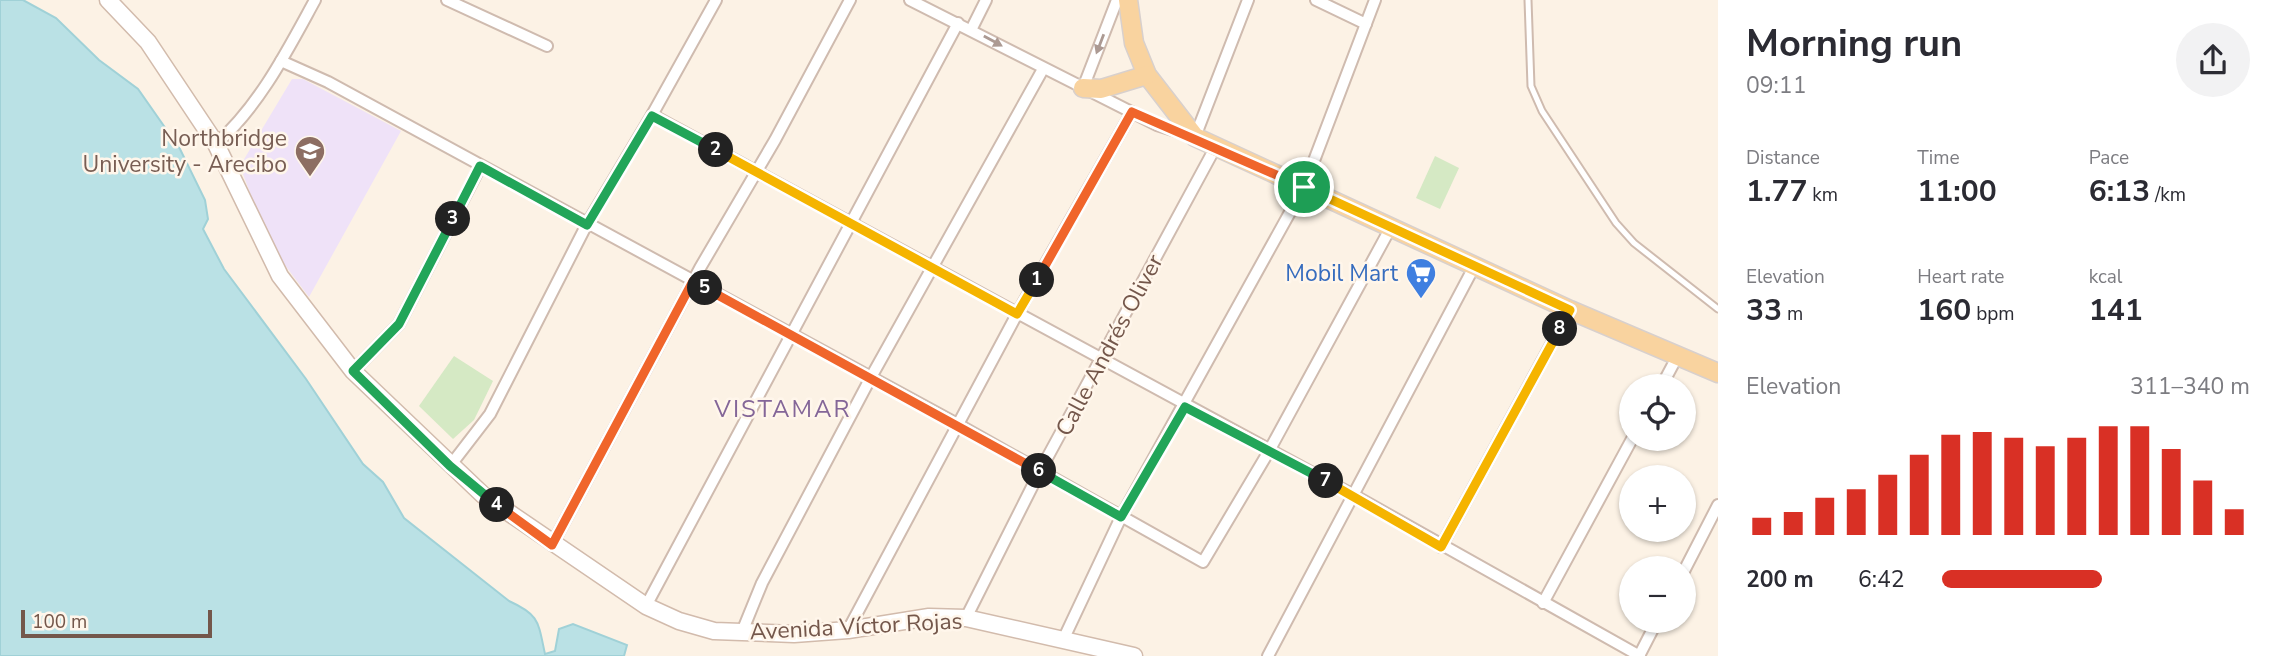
<!DOCTYPE html>
<meta charset="utf-8">
<style>
:root{--surface:#fff;--page:#f2f2f3;--text:#2b2b33;--muted:#7c7c81;--accent:#d93025}
body{margin:0;font-family:"Nunito Sans",sans-serif;background:var(--page);color:var(--text);height:100vh;display:flex;flex-direction:column;font-size:26px;white-space:nowrap}
*{box-sizing:border-box;margin:0}
p{font-size:23px;color:var(--muted)}
.icon{flex:none;width:38px;height:38px;fill:none;stroke:currentColor;stroke-width:2;stroke-linecap:round;stroke-linejoin:round}
.map{position:relative;flex:1;overflow:hidden}
.details{display:flex;flex-direction:column;background:var(--surface);width:560px}
.details>*{flex:none}
.tools{position:absolute;left:1619px;top:374px;display:grid;gap:14px}
.tools a{display:grid;place-items:center;width:77px;height:77px;border-radius:50%;background:var(--surface);box-shadow:0 2px 5px #0004;font-size:35px}
.scale{position:absolute;left:21px;bottom:18px;width:191px;box-sizing:border-box;padding-left:7px;border:4px solid #74574b;border-top:0;font-size:19px;line-height:24px;white-space:nowrap;color:#74574b;-webkit-text-stroke:5px #fff6eb;paint-order:stroke}
.pin{position:absolute;display:grid;place-items:center;width:60px;height:60px;color:#fff;margin:-30px;border:4px solid #fff;border-radius:50%;box-shadow:0 2px 7px #0007}
.km{position:absolute;width:35px;height:35px;margin:-18px;border-radius:50%;background:#222;color:#fff;font-size:19px;line-height:35px;text-align:center}
.round{display:grid;place-items:center;flex:none;width:74px;height:74px;border-radius:37px;background:var(--page)}
.summary{display:flex;align-items:center;justify-content:space-between;height:119px;padding:0 28px}
h1{font-size:38px;font-weight:700;line-height:52px}
.figures{display:grid;grid-template-columns:repeat(3,1fr);gap:10px;height:119px;padding:7px 28px}
.figures div{display:grid;align-content:center}
.figures b{font-size:30px;font-weight:700}
.figures small{font-size:19px;font-weight:400}
.figures p{font-size:19px}
.chart{height:196px;padding:14px 28px}
.chart p{display:flex;justify-content:space-between}
.chart svg{width:100%;height:126px;margin-top:7px;stroke:var(--accent);stroke-width:6}
ul{padding:0 28px;list-style:none;font-size:23px}
li{display:grid;grid-template-columns:112px 84px 1fr;align-items:center;height:52px}
li i{height:18px;border-radius:9px;background:var(--accent)}
main{display:flex;flex:1;min-height:0}
.map>svg:first-child{display:block}
.education{fill:#efe2f8}
.green{fill:#d5e9c4}
.water{fill:#bae1e5;stroke:#a0d1d7;stroke-width:2}
.lines{fill:none;stroke-linecap:round;stroke-linejoin:round}
.lane-casing{stroke:#cfbbaf;stroke-width:9}
.street-casing{stroke:#cfbbaf;stroke-width:14}
.secondary-casing{stroke:#d2bbac;stroke-width:19}
.primary-casing{stroke:#d8d0cd;stroke-width:21}
.lane{stroke:#fff;stroke-width:5}
.street{stroke:#fff;stroke-width:10}
.secondary{stroke:#fff;stroke-width:16}
.primary{stroke:#f9d39f;stroke-width:18}
.oneway{fill:#ac9a93}
.split-1-casing{stroke:#fff;stroke-width:14}
.split-2-casing{stroke:#fff;stroke-width:14}
.split-3-casing{stroke:#fff;stroke-width:14}
.split-4-casing{stroke:#fff;stroke-width:14}
.split-5-casing{stroke:#fff;stroke-width:14}
.split-6-casing{stroke:#fff;stroke-width:14}
.split-7-casing{stroke:#fff;stroke-width:14}
.split-8-casing{stroke:#fff;stroke-width:14}
.split-9-casing{stroke:#fff;stroke-width:14}
.split-1{stroke:#f0652b;stroke-width:9}
.split-2{stroke:#f5b400;stroke-width:9}
.split-3{stroke:#22a559;stroke-width:9}
.split-4{stroke:#22a559;stroke-width:9}
.split-5{stroke:#f0652b;stroke-width:9}
.split-6{stroke:#f0652b;stroke-width:9}
.split-7{stroke:#22a559;stroke-width:9}
.split-8{stroke:#f5b400;stroke-width:9}
.split-9{stroke:#f5b400;stroke-width:9}
.labels{text-anchor:middle;stroke-width:5;stroke-linejoin:round;paint-order:stroke}
.education-label{font-size:23px;fill:#785e54;stroke:#fff6eb;text-anchor:end}
.shop-label{font-size:23px;fill:#366cbe;stroke:#fff6eb;text-anchor:end}
.street-label{font-size:23px;fill:#74574b;stroke:#fff6eb}
.neighbourhood-label{font-size:24px;letter-spacing:2px;fill:#846698;stroke:#fff6eb}
</style>
<main>
<div class="map">
<svg width="1718" height="656" viewBox="0 0 1718 656">
<rect width="100%" height="100%" fill="#fcf2e5"/>
<polygon class="education" points="292,79 303,79 401,131 309,297 275,252 268,233 265,233 240,166"/>
<g class="green">
<polygon points="1435,156 1459,168 1440,209 1416,198"/>
<polygon points="454,356 493,381 474,420 453,439 419,406"/>
</g>
<path class="water" d="M 0,0 L 23,0 L 56,18 L 99,60 L 138,89 L 180,149 L 205,200 L 208,219 L 203,229 L 224,269 L 306,379 L 363,464 L 383,482 L 404,518 L 509,601 C 540,615 538,622 545,654 L 555,651 L 559,629 L 573,624 L 627,645 L 624,656 L 0,656 Z"/>
<g class="lines">
<g class="lane-casing">
<polyline id="lane" points="1528,0 1531,86 1542,111 1616,223 1634,243 1718,309"/>
</g>
<g class="street-casing">
<g id="street">
<polyline points="447,0 547,46"/>
<polyline points="910,0 1157,125 1195,137 1248,0"/>
<polyline points="1316,0 1366,24"/>
<polyline points="971,30 986,0"/>
<polyline points="281,61 328,82 957,424 1203,562 1269,451 1391,227"/>
<polyline points="1083,88 1117,0"/>
<polyline points="652,115 1355,496 1640,656"/>
<path d="M 216,144 C 260,105 287,51 315,0"/>
<polyline points="353,371 399,324 480,167"/>
<polyline points="1661,387 1677,357"/>
<polyline points="450,466 490,414 587,224 652,115 716,0"/>
<polyline points="552,545 700,268 775,140 850,0"/>
<polyline points="1441,547 1570,310"/>
<polyline points="1684,571 1718,505"/>
<polyline points="1543,603 1632,439"/>
<polyline points="646,606 958,23"/>
<polyline points="966,618 1040,471 1215,148"/>
<polyline points="848,630 1017,314 1132,112"/>
<polyline points="742,632 762,583 870,379 1043,69"/>
<polyline points="1064,638 1121,517 1304,187 1375,0"/>
<polyline points="1268,656 1475,265"/>
<polyline points="1639,656 1657,621"/>
</g>
</g>
<g class="secondary-casing">
<polyline id="secondary" points="108,0 148,42 216,144 280,276 353,371 483,495 646,606 679,621 714,631 742,632 794,634 848,630 929,617 966,618 1134,656"/>
</g>
<g class="primary-casing">
<g id="primary">
<polyline points="1128,0 1134,43 1147,75 1195,137 1570,310 1718,373"/>
<polyline points="1083,88 1101,89 1147,75"/>
</g>
</g>
<use href="#lane" class="lane"/>
<use href="#street" class="street"/>
<use href="#secondary" class="secondary"/>
<use href="#primary" class="primary"/>
</g>
<defs><path id="oneway-solid" d="M-6-.8H1V-3.2L6.5 0L1 3.2V.8H-6Z" transform="scale(1.75)"/></defs>
<g class="oneway">
<use href="#oneway-solid" transform="translate(993 41) rotate(29)"/>
<use href="#oneway-solid" transform="translate(1100 44) rotate(111)"/>
</g>
<g class="lines">
<g class="split-1-casing">
<polyline id="split-1" points="1037,280 1132,112 1304,187"/>
</g>
<g class="split-2-casing">
<polyline id="split-2" points="716,150 1017,314 1037,280"/>
</g>
<g class="split-3-casing">
<polyline id="split-3" points="453,219 480,166 587,225 652,116 716,150"/>
</g>
<g class="split-4-casing">
<polyline id="split-4" points="453,219 399,324 353,371 450,466 497,505"/>
</g>
<g class="split-5-casing">
<polyline id="split-5" points="497,505 552,545 693,281 705,288"/>
</g>
<g class="split-6-casing">
<polyline id="split-6" points="705,288 1039,471"/>
</g>
<g class="split-7-casing">
<polyline id="split-7" points="1039,471 1121,517 1185,407 1326,481"/>
</g>
<g class="split-8-casing">
<polyline id="split-8" points="1326,481 1441,547 1560,329"/>
</g>
<g class="split-9-casing">
<polyline id="split-9" points="1304,187 1570,310 1560,329"/>
</g>
<use href="#split-1" class="split-1"/>
<use href="#split-2" class="split-2"/>
<use href="#split-3" class="split-3"/>
<use href="#split-4" class="split-4"/>
<use href="#split-5" class="split-5"/>
<use href="#split-6" class="split-6"/>
<use href="#split-7" class="split-7"/>
<use href="#split-8" class="split-8"/>
<use href="#split-9" class="split-9"/>
</g>
<defs>
<g id="university-pin" transform="scale(1.575)"><path d="M0 17L-7.5 6A9.5 9.5 0 1 1 7.5 6Z" fill="#8d6e63" stroke="#fff6eb"/><path d="M0-5L7-2L0 1L-7-2ZM-4 1L0 2.5L4 1V4Q0 6-4 4Z" fill="#fff"/></g>
<g id="supermarket-pin" transform="scale(1.575)"><path d="M0 17L-7.5 6A9.5 9.5 0 1 1 7.5 6Z" fill="#3f7fe0" stroke="#fff6eb"/><path d="M-6-5.5h2.5l.6 2H6L4.5 2H-2.5L-4.4-4H-6ZM-1.5 3.2a1.3 1.3 0 1 0 .1 0ZM3 3.2a1.3 1.3 0 1 0 .1 0Z" fill="#fff"/></g>
</defs>
<g fill-rule="evenodd">
<use href="#university-pin" x="310" y="151"/>
<use href="#supermarket-pin" x="1421" y="273"/>
</g>
<g class="labels">
<g class="education-label">
<text x="287" y="146">Northbridge<tspan x="287" dy="26">University - Arecibo</tspan></text>
</g>
<g class="shop-label">
<text x="1398" y="281">Mobil Mart</text>
</g>
<g class="street-label">
<text transform="translate(1109 345) rotate(-62)" y="8">Calle Andrés Oliver</text>
<text transform="translate(856 626) rotate(-3)" y="8">Avenida Víctor Rojas</text>
</g>
<g class="neighbourhood-label">
<text x="783" y="417">VISTAMAR</text>
</g>
</g>
</svg>
<div class="tools">
<a><svg class="icon" aria-label="locate" viewBox="0 0 24 24"><circle cx="12" cy="12" r="6"/><path d="M12 2v4M12 18v4M2 12h4M18 12h4"/></svg></a>
<a>+</a>
<a>−</a>
</div>
<div class="scale">100 m</div>
<div class="pin" style="left:1304px;top:187px;background:#1e9e55"><svg class="icon" aria-label="arrive" viewBox="0 0 24 24"><path d="M6 21V4h12l-3 4 3 4H6"/></svg></div>
<b class="km" style="left:1037px;top:280px">1</b>
<b class="km" style="left:716px;top:150px">2</b>
<b class="km" style="left:453px;top:219px">3</b>
<b class="km" style="left:497px;top:505px">4</b>
<b class="km" style="left:705px;top:288px">5</b>
<b class="km" style="left:1039px;top:471px">6</b>
<b class="km" style="left:1326px;top:481px">7</b>
<b class="km" style="left:1560px;top:329px">8</b>
</div>
<section class="details">
<div class="summary"><div><h1>Morning run</h1><p>09:11</p></div><a class="round"><svg class="icon" aria-label="share" viewBox="0 0 24 24"><path d="M12 15V3M7 8l5-5 5 5M5 13v7h14v-7"/></svg></a></div>
<div class="figures">
<div><p>Distance</p><b>1.77<small> km</small></b></div>
<div><p>Time</p><b>11:00</b></div>
<div><p>Pace</p><b>6:13<small> /km</small></b></div>
</div>
<div class="figures">
<div><p>Elevation</p><b>33<small> m</small></b></div>
<div><p>Heart rate</p><b>160<small> bpm</small></b></div>
<div><p>kcal</p><b>141</b></div>
</div>
<div class="chart"><p><span>Elevation</span>311–340 m</p>
<svg viewBox="0 0 160 44" preserveAspectRatio="none"><path d="M5 44V38M15 44V36M25 44V31M35 44V28M45 44V23M55 44V16M65 44V9M75 44V8M85 44V10M95 44V13M105 44V10M115 44V6M125 44V6M135 44V14M145 44V25M155 44V35"/></svg>
</div>
<ul>
<li><b>200 m</b>6:42<i style="width:52%"></i></li>
</ul>
</section>
</main>
